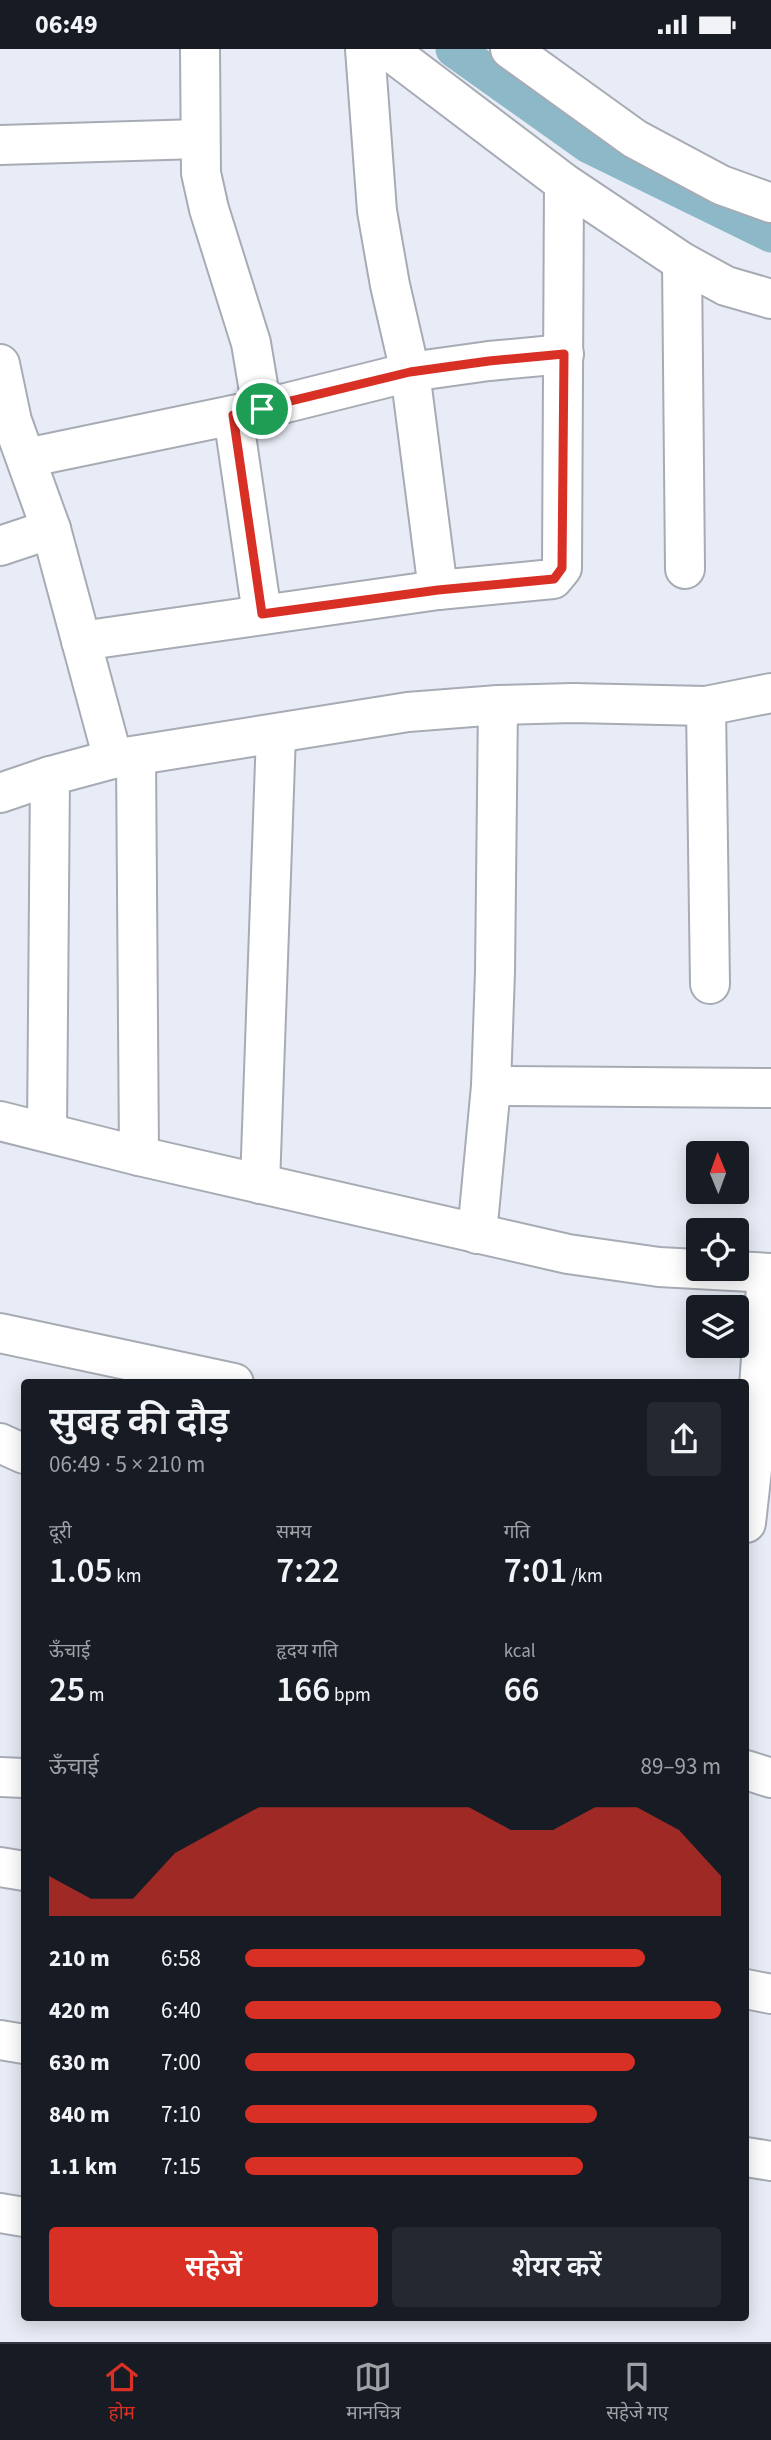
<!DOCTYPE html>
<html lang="hi">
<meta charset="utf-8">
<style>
:root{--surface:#171b24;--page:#242831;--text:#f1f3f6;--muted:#9ea1a6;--line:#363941;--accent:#d93025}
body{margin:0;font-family:"Source Sans 3","Noto Sans Devanagari",sans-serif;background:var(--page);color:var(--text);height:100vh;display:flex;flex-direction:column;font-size:26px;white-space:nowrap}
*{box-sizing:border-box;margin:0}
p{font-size:23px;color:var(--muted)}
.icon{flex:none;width:38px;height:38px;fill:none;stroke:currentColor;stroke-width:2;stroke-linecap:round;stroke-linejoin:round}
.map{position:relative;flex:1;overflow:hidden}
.drawer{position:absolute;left:21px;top:1330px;width:728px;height:942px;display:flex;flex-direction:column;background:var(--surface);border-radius:7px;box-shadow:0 4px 18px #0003}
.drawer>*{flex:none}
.needle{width:46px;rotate:359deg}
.controls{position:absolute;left:686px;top:1092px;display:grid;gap:14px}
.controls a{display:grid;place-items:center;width:63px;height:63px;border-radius:7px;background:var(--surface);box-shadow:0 4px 18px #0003;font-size:35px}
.pin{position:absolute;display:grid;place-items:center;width:60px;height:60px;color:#fff;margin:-30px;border:4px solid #fff;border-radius:50%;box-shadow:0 2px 7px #0007}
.round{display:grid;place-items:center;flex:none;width:74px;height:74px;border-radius:7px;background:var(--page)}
.head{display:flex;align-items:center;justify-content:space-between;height:119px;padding:0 28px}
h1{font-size:38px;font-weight:600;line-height:52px}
.figures{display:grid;grid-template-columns:repeat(3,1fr);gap:10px;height:119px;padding:7px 28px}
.figures div{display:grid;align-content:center}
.figures b{font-size:35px;font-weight:600}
.figures small{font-size:19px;font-weight:400}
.figures p{font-size:19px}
.chart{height:196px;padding:14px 28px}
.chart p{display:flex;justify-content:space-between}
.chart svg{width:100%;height:126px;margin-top:7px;fill:var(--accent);opacity:.7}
.action{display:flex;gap:14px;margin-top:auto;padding:14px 28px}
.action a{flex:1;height:80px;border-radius:7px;background:var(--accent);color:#fff;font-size:28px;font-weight:600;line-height:80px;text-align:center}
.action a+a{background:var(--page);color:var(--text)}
ul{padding:0 28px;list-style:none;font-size:23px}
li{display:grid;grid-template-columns:112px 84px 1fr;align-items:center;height:52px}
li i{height:18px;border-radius:9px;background:var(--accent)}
.status{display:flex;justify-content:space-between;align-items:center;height:49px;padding:0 35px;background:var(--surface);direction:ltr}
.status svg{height:19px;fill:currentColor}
.tabs{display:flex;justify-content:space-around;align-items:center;height:98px;border-top:2px solid var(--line);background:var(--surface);font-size:19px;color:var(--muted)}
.tabs a{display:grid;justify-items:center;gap:4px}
.tabs .on{color:var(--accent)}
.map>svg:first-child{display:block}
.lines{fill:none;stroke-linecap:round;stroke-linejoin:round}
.canal{stroke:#8cb8c8;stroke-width:37}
.street-casing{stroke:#a7abb4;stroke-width:42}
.street{stroke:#fff;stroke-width:38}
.route-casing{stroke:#fff;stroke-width:14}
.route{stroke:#d93025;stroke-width:9}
</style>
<div class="status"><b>06:49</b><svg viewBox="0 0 49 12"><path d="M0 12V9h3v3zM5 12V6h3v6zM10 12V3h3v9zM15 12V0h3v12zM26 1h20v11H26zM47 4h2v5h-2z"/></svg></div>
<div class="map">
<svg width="771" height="2293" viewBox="0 0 771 2293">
<rect width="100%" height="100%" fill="#e8ecf6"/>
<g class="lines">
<polyline class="canal" points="454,0 589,96 771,185"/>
<g class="street-casing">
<g id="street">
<polyline points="200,0 201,124 209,160 251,294 262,360"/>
<polyline points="365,0 377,162 390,236 410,323 438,541"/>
<polyline points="387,0 564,134 682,213 726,237 771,250"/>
<polyline points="510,0 635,90 721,136 771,154"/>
<polyline points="0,96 199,90"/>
<polyline points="682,213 685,520"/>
<polyline points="0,315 12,372 51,480 113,710"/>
<polyline points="233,366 262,565"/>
<polyline points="26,409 262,360 410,323 489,312 564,305"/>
<polyline points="0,497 51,480"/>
<polyline points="81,592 438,541 553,530 562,519 564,134"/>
<polyline points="706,657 710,935"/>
<polyline points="136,707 139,1107"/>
<polyline points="0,744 50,727 113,710 408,663 498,656 573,654 706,657 771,644"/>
<polyline points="491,1037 771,1039"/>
<polyline points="0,1072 139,1107 568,1205 659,1218 771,1224"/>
<polyline points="47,1082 50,727"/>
<polyline points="260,1135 276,685"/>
<polyline points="477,1185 491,1037 495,923 498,656"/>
<polyline points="0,1284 234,1334"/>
<polyline points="0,1394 24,1405"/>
<polyline points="746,1474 755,1394 767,1224"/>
<polyline points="746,1721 771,1729"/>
<polyline points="0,1728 24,1729"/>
<polyline points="0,1818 24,1822"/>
<polyline points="746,1940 771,1945"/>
<polyline points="0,1991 24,1995"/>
<polyline points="746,2108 771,2112"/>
<polyline points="0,2164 24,2168"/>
</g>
</g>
<use href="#street" class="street"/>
</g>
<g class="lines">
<g class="route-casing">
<polygon id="route" points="564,305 562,519 554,530 438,541 262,565 233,366 410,323 489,312"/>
</g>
<use href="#route" class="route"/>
</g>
</svg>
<div class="controls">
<a><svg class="needle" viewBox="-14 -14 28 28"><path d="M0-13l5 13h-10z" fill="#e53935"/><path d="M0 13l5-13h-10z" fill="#9ea1a6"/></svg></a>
<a><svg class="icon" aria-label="locate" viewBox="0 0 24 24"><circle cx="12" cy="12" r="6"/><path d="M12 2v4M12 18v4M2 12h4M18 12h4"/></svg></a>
<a><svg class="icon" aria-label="layers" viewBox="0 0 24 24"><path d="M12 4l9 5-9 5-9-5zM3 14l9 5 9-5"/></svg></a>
</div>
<div class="pin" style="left:262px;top:360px;background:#1e9e55"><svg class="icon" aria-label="arrive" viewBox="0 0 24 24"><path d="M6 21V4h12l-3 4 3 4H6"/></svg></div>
<section class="drawer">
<div class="head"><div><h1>सुबह की दौड़</h1><p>06:49 · 5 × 210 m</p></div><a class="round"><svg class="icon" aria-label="share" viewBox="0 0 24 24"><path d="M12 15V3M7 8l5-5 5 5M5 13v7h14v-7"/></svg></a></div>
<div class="figures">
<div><p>दूरी</p><b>1.05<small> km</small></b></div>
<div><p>समय</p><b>7:22</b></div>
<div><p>गति</p><b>7:01<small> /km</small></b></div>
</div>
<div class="figures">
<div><p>ऊँचाई</p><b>25<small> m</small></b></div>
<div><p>हृदय गति</p><b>166<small> bpm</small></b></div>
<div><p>kcal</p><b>66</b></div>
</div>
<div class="chart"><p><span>ऊँचाई</span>89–93 m</p>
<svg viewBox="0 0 160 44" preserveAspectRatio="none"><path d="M0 44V30L10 38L20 38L30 22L40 14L50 6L60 6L70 6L80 6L90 6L100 6L110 14L120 14L130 6L140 6L150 14L160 30V44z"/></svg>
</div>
<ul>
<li><b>210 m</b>6:58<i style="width:84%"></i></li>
<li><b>420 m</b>6:40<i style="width:100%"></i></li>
<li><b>630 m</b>7:00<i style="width:82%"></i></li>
<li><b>840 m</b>7:10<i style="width:74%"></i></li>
<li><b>1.1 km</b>7:15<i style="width:71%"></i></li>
</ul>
<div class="action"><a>सहेजें</a><a>शेयर करें</a></div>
</section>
</div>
<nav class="tabs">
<a class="on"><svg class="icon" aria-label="home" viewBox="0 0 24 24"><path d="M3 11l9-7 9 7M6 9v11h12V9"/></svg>होम</a>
<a><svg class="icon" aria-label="map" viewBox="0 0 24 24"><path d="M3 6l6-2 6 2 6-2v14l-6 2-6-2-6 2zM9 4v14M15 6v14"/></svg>मानचित्र</a>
<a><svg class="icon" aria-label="saved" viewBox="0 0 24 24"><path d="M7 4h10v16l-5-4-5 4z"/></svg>सहेजे गए</a>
</nav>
